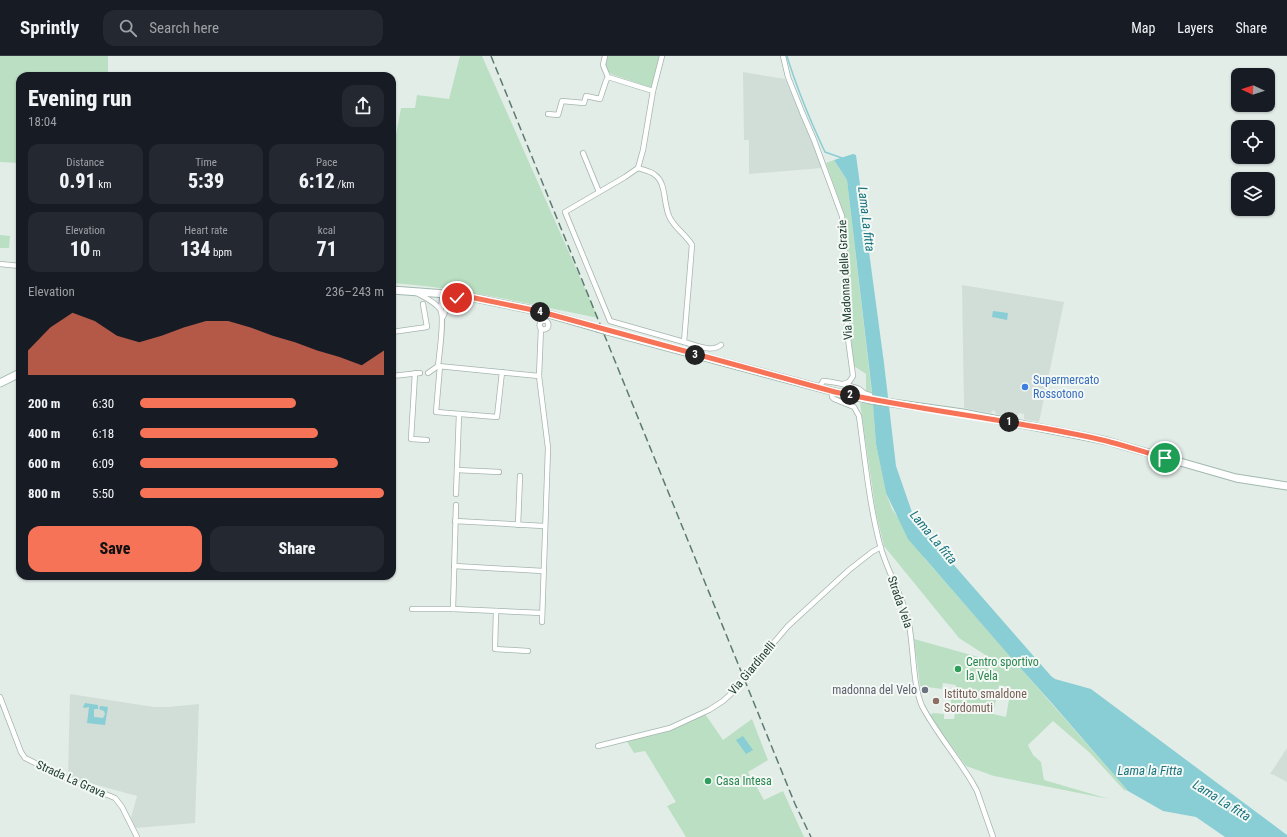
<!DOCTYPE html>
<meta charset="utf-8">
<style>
:root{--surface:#171b24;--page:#242831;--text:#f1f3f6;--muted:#9ea1a6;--line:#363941;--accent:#f77357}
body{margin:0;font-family:"Roboto Condensed",sans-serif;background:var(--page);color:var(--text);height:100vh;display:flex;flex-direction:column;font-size:15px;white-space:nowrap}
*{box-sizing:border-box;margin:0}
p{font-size:13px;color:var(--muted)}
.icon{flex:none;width:22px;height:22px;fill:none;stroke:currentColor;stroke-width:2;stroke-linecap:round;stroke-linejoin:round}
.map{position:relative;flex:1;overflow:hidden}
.details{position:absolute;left:16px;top:16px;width:380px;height:508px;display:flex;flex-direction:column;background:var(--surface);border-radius:12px;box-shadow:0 1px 3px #0004}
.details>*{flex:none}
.needle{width:26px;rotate:273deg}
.controls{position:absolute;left:1231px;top:12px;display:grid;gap:8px}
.controls a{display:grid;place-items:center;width:44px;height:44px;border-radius:8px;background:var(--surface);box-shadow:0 1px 3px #0004;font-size:20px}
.pin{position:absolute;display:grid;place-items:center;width:34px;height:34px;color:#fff;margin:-17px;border:2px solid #fff;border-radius:50%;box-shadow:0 1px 4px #0007}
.km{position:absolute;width:20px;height:20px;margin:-10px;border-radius:50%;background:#222;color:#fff;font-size:11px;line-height:20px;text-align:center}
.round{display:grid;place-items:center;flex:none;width:42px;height:42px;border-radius:12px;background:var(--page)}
.headline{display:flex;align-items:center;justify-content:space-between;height:68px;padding:0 12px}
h1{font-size:22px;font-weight:800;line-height:30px}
.metrics{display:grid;grid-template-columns:repeat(3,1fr);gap:6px;height:68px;padding:4px 12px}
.metrics div{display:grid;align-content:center;border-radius:10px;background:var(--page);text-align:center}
.metrics b{font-size:20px;font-weight:800}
.metrics small{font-size:11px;font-weight:400}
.metrics p{font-size:11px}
.chart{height:112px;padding:8px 12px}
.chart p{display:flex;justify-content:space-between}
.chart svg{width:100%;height:72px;margin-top:4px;fill:var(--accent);opacity:.7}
.button{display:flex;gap:8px;margin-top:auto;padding:8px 12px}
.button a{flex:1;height:46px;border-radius:12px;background:var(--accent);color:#111;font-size:16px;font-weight:800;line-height:46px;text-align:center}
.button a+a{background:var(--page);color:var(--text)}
ul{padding:0 12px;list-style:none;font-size:13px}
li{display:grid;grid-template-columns:64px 48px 1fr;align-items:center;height:30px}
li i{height:10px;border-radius:5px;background:var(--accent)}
header{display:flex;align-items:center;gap:24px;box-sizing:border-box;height:56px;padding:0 20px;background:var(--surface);border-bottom:1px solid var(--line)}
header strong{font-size:19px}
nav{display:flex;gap:22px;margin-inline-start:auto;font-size:14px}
.search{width:280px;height:36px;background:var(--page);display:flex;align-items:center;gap:10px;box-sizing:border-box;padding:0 14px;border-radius:12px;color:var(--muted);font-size:15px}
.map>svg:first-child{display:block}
.built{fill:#d1ddd7}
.green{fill:#bbdfc2;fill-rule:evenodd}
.water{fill:#89ced4}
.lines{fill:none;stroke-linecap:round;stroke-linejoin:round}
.stream{stroke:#89ced4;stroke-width:1.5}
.street-casing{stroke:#a5b5af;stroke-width:6}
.secondary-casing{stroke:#a1b9af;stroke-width:9}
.street{stroke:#fff;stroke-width:4.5}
.secondary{stroke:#fff;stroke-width:7}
.rail{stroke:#5c7b70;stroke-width:1.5;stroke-dasharray:8 4;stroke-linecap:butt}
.secondary-bridge-casing{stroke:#a1b9af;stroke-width:9;stroke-linecap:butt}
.secondary-bridge{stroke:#fff;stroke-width:7}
.route-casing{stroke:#fff;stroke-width:8}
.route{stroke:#f77357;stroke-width:5}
.shop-dot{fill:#3f7fe0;stroke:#f4f9f6;stroke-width:1.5}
.leisure-dot{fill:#2e9e5b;stroke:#f4f9f6;stroke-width:1.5}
.worship-dot{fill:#6b7280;stroke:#f4f9f6;stroke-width:1.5}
.education-dot{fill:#8d6e63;stroke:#f4f9f6;stroke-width:1.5}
.labels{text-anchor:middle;stroke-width:4;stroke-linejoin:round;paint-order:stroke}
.street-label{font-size:12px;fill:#223f35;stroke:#f4f9f6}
.shop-label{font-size:12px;fill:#366cbe;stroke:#f4f9f6;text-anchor:start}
.leisure-label{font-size:12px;fill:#27864d;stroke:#f4f9f6;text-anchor:start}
.worship-label{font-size:12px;fill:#5b616d;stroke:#f4f9f6;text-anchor:end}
.education-label{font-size:12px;fill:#785e54;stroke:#f4f9f6;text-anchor:start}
.water-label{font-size:13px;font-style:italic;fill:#19747e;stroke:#f4f9f6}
</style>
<header>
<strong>Sprintly</strong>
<div class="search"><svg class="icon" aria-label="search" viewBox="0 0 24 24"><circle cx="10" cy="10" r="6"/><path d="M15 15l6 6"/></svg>Search here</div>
<nav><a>Map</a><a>Layers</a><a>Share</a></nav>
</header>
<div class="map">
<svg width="1287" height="781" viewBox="0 0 1287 781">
<rect width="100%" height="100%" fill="#e3ede8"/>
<g class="built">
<polygon points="743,16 785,23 809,77 822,112 749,118 749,84 744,84"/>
<polygon points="962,229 1064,246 1039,366 1024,363 1024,358 1019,357 1017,362 996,358 995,355 993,354 991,357 964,352"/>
<polygon points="70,638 154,651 168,651 199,648 195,767 136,772 131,762 137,740 68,721"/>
<polygon points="1287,692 1287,726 1274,719 1270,718"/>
</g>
<g class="green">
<polygon points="0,0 108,0 108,20 20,20 20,107 0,106"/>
<path d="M 460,0 L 482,0 L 598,262 C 530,248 462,232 392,227 L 392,100 L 401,52 L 415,52 L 417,39 L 449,43 Z"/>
<polygon points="606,0 659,0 652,32 611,18 604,9"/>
<polygon points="834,104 847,124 872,339 866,337 866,318 854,310 850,275 849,241 845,160 826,107"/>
<polygon points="0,179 10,180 9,192 0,192"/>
<path d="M 860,347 L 873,348 L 876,388 L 886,437 L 892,453 L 900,465 L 925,503 L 1128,735 L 1124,734 L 1090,697 L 1053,665 L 1028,689 L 1033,699 L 1041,706 L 1044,724 L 1109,743 L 994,720 L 966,710 L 929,659 L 934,657 L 944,658 L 944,663 L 954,663 L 955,658 L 954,656 L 951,656 L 950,653 L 952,634 L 956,634 L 956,629 L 943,627 L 942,633 L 920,630 L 914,583 L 989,604 L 990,602 L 959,582 L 884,490 L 876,457 ZM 999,629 L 1011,632 L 1006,661 L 993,658 Z"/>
<polygon points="705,658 723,684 752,663 768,704 748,716 764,744 783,735 804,781 686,781 667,750 676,746 645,695 634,697 626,684"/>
</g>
<g class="water">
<polygon points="853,98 856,99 884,307 896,410 913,459 926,477 1051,620 1055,623 1091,633 1287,779 1287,781 1225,781 1196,761 1163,755 1128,735 1050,645 1013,604 908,483 886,437 876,388 872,336 847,124 834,104"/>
<polygon points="993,255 1008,257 1007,264 992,261"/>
<polygon points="85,647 98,649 98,653 94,653 94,661 103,662 105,658 104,655 99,653 100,650 108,651 105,669 87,667 89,651 84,652 83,651"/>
<polygon points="743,680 753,694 746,698 736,684"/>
</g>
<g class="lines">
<path class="stream" d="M 787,0 C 797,33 810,64 825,96 L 842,102"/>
<g class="street-casing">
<g id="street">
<polyline points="605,0 603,9 608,21 653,35"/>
<polyline points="662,0 653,35 643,94 638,112 625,121 565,156 610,265 684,286"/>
<polyline points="783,0 788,21 802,56 814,84 842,160 845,199 847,275 853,320 849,326 843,328"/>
<polyline points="548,58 558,59 562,45 584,47 586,40 600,43 606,25 608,21"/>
<polyline points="583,97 599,136"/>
<path d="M 638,112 C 643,114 651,115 655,119 C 667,127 663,150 670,162 C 674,171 686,179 692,189 L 684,286 C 696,289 711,297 721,289"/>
<polyline points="0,208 20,210"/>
<path d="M 417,237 C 424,241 435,246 440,253 C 445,260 439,300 438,310"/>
<polyline points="441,254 442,243 445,238"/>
<polyline points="443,261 447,251 460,239"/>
<circle cx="544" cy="269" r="4.5"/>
<polyline points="392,276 427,271 423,248"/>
<polyline points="440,310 436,356 497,361 502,316"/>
<polyline points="415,317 411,383 427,384"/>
<polyline points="428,317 438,310 539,320 548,392 542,566"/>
<polyline points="392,320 420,317"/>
<polyline points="539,320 541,272"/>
<path d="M 819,332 L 823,325 C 829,325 854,330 859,333 C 864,336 862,338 870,339 L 871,344"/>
<path d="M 832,335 L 832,341 L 834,343 L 854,351 L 859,360 C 865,403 869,447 880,489 C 887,515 901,537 908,563 C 914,589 912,627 922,650 C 935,675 957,701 972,726 L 977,735 L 993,781"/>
<polyline points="457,414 499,416"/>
<polyline points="456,438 459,358"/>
<polyline points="456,449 453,553 542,557"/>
<polyline points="455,465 544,470"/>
<polyline points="518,469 520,420"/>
<polyline points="454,510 543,515"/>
<polyline points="412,553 454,553"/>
<polyline points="496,555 495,593 528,595"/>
<polyline points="0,641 21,696 25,702 66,722 115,742 122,751 137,781"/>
<polyline points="598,690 670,672 709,654 723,645 734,635 742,624 788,570 849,514 872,496 881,491"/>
</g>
</g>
<g class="secondary-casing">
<g id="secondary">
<polyline points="392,234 460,239 538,255 597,272"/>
<polyline points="607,275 835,336 871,344 963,357 1088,381 1107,385 1236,422 1287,430"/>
<polyline points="0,327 20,317"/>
</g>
</g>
<use href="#street" class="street"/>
<use href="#secondary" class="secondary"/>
<polyline class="rail" points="491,0 795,748 811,781"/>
<g class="secondary-bridge-casing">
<polyline id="secondary-bridge" points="597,272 607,275"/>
</g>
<use href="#secondary-bridge" class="secondary-bridge"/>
</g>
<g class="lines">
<g class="route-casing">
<path id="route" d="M 457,242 L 460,239 L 538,255 L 835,336 C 919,354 1005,363 1089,381 C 1115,386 1140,395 1165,402"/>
</g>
<use href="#route" class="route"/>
</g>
<circle class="shop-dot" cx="1025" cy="331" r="4"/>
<g class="leisure-dot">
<circle cx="958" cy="613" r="4"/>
<circle cx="708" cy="725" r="4"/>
</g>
<circle class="worship-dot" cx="925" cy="634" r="4"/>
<circle class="education-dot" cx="936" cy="645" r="4"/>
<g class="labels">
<g class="street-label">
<text transform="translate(845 224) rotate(-93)" y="4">Via Madonna delle Grazie</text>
<text transform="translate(900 546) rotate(71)" y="4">Strada Vela</text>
<text transform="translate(752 612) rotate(-50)" y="4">Via Giardinelli</text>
<text transform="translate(71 723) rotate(24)" y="4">Strada La Grava</text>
</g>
<g class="shop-label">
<text x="1033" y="328">Supermercato<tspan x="1033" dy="14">Rossotono</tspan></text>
</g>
<g class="leisure-label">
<text x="966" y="610">Centro sportivo<tspan x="966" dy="14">la Vela</tspan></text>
<text x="716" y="729">Casa Intesa</text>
</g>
<g class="worship-label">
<text x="917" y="638">madonna del Velo</text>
</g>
<g class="education-label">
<text x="944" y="642">Istituto smaldone<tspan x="944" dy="14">Sordomuti</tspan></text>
</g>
<g class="water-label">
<text transform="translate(867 163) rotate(83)" y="5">Lama La fitta</text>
<text transform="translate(934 481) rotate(50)" y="5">Lama La fitta</text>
<text x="1150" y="719">Lama la Fitta</text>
<text transform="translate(1222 744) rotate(32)" y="5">Lama La fitta</text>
</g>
</g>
</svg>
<div class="controls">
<a><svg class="needle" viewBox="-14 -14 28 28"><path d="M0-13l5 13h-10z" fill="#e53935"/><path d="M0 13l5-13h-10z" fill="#9ea1a6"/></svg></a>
<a><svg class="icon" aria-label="locate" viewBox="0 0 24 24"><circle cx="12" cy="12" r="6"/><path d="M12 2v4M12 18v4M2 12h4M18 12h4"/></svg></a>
<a><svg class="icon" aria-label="layers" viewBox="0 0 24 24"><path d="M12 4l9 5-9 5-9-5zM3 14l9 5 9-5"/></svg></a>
</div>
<div class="pin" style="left:1165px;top:402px;background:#1e9e55"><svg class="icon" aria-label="arrive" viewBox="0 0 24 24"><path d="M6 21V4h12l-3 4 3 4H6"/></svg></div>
<div class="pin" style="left:457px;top:242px;background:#d93025"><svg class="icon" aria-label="check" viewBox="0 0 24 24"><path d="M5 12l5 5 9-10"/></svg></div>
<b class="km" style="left:1009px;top:366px">1</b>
<b class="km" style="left:850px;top:339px">2</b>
<b class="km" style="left:695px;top:299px">3</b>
<b class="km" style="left:540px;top:256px">4</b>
<section class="details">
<div class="headline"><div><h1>Evening run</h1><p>18:04</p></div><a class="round"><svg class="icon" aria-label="share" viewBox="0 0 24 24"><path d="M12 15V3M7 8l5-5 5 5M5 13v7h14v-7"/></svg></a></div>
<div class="metrics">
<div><p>Distance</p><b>0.91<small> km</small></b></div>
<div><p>Time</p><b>5:39</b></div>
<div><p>Pace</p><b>6:12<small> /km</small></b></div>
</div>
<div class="metrics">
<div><p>Elevation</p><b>10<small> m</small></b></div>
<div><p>Heart rate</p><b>134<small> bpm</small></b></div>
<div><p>kcal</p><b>71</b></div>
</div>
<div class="chart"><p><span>Elevation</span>236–243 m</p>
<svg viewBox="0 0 160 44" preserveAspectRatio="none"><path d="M0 44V29L10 15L20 6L30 11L40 20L50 24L60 20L70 15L80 11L90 11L100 15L110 20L120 24L130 29L140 33L150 38L160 29V44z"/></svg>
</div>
<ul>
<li><b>200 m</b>6:30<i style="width:64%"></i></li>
<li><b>400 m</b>6:18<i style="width:73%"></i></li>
<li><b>600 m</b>6:09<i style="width:81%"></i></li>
<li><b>800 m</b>5:50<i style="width:100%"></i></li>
</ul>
<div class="button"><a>Save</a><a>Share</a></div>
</section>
</div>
